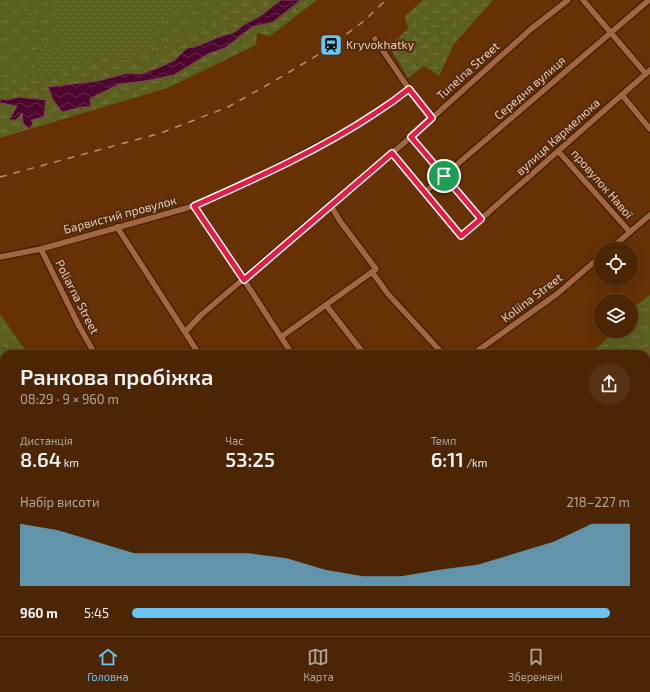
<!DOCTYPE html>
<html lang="uk">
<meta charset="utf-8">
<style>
:root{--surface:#4c2504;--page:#563113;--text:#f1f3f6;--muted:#b2a59a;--line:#634226;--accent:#6bc3f2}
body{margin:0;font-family:"Exo 2",sans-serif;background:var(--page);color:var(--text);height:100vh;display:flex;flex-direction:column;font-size:15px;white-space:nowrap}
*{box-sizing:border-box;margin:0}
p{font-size:13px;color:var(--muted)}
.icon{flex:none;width:22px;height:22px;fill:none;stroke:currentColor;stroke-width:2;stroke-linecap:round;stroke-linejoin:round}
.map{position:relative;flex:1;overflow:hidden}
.panel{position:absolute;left:0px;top:350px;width:650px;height:286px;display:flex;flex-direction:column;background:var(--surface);border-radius:12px 12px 0 0;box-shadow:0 4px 16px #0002,0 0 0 1px var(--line)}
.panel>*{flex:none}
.controls{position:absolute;left:594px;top:242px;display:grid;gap:8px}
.controls a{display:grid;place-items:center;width:44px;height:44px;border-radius:50%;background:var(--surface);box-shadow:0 4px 16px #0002,0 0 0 1px var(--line);font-size:20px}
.pin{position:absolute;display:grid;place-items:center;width:34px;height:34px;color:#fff;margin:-17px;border:2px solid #fff;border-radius:50%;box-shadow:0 1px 4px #0007}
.round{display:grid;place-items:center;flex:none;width:42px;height:42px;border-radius:21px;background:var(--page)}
.summary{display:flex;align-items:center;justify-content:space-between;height:68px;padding:0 20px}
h1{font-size:22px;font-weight:600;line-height:30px}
.metrics{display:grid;grid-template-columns:repeat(3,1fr);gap:6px;height:68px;padding:4px 20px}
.metrics div{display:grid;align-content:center}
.metrics b{font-size:20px;font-weight:600}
.metrics small{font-size:11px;font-weight:400}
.metrics p{font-size:11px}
.chart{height:112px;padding:8px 20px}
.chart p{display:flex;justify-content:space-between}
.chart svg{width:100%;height:72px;margin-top:4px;fill:var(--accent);opacity:.7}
ul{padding:0 20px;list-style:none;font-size:13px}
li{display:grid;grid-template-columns:64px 48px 1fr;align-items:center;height:30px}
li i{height:10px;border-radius:5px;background:var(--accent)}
.tab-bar{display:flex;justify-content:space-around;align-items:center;height:56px;border-top:1px solid var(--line);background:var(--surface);font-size:11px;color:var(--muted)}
.tab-bar a{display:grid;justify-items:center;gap:2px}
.tab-bar .current{color:var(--accent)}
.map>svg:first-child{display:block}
.grass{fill:url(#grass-dots)}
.forest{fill:url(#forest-crowns)}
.wetland{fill:url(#wetland-marsh)}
.garden{fill:#5b601f}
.water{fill:url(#water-waves);stroke:#7e4258}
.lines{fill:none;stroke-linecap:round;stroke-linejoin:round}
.minor-casing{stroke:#421b00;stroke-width:8}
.minor{stroke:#a06741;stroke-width:5.5}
.rail{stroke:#b78f72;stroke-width:1.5;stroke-dasharray:7 7;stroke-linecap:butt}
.route-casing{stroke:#fff;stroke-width:8}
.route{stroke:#e11d48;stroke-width:5}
.labels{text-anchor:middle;stroke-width:4;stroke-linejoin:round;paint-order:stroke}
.poi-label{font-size:12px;fill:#efcebb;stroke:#532b0d;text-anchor:start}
.street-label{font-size:12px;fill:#efcebb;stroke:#532b0d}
</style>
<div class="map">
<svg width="650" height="636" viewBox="0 0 650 636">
<defs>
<pattern id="grass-dots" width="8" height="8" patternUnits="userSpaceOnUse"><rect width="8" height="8" fill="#5b601f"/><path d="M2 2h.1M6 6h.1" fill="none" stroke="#73763e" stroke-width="1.8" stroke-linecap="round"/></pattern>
<pattern id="forest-crowns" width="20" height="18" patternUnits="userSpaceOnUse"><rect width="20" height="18" fill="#5b601f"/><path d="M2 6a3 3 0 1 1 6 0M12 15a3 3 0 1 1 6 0" fill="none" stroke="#73763e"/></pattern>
<pattern id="wetland-marsh" width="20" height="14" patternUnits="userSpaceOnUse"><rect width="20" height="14" fill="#5b601f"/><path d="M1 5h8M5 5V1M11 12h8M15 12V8" fill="none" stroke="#73763e"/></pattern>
<pattern id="water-waves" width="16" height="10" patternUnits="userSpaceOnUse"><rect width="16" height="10" fill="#4d062d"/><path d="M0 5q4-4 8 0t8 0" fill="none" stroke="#67294a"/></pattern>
</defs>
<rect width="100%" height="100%" fill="#653105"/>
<polygon class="grass" points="17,0 196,0 192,8 159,26 153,50 127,60 109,55 87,60 68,70 42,78 34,66 37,58 34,28 27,21"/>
<g class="forest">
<polygon points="0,0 17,0 27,21 34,28 36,18 26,0 51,0 56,29 62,42 55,50 49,43 37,44 37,58 34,66 42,78 0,77"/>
<polygon points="196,0 247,0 223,12 167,45 143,65 127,60 152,50 159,26 171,11 192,8"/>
<path d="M 650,295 L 650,496 L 646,502 L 646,354 L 587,354 L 592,352 L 616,331 L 631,331 C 631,307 630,309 650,295 Z"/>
<polygon points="0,314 28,354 8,354 0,342"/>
<polygon points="221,632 505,632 501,636 216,636"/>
</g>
<g class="wetland">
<polygon points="247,0 317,0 270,36 257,33 256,45 167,88 0,138 0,77 42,78 68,70 87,60 109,55 143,65 167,45 223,12"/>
<polygon points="423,0 493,0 454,44 439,76 424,66 408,78 389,46 408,29 405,16"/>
</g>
<polygon class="garden" points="0,342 8,354 4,354 4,632 66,632 61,636 0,636"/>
<g class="water">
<polygon points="281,0 301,0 273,22 252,27 225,48 208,54 174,75 145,81 119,84 90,99 91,107 82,107 62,112 53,100 48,87 98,81 128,73 141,74 158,68 175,60 187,48 195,47 219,37 235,32 245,24 259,17"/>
<polygon points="18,97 46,100 44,117 31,120 33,124 29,129 23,123 22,113 16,120 9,120 17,106 0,103 0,99 7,100"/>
</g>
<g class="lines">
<g class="minor-casing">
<g id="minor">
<polyline points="583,0 646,74"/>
<polyline points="375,39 409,89 433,118"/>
<polyline points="622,95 650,129"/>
<polyline points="558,151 630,232"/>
<polyline points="392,153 461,236 481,219 411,137"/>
<polyline points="425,192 649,0"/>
<polyline points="194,206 244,280 292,354"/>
<polyline points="331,206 340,221 376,269 372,272 388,294 443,354"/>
<polyline points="481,219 650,70"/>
<polyline points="117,227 199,354"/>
<polyline points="41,249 79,326 95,354"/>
<polyline points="610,249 650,215"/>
<polyline points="0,257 41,249 194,206 265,174 348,130 378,112 409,89"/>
<polyline points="326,305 364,354"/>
<polyline points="185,332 201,315 411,137 531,29 568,0"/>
<polyline points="281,337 372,272"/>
<polyline points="473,354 557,294 601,256"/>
<polyline points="646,577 650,573"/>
<polyline points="61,636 66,632"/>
<polyline points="584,636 588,632"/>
</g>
</g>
<use href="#minor" class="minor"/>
<polyline class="rail" points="0,177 161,133 228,107 276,80 321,53 364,21 386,0"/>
</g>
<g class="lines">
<g class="route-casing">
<path id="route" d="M 409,89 L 432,118 L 411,137 L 481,219 L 461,236 L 392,153 L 244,280 L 194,206 C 257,178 320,150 377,112 C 388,105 399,97 409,89 Z"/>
</g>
<use href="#route" class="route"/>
</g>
<defs>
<g id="station-square" transform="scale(1.15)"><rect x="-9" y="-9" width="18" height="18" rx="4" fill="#6bc3f2" stroke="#532b0d"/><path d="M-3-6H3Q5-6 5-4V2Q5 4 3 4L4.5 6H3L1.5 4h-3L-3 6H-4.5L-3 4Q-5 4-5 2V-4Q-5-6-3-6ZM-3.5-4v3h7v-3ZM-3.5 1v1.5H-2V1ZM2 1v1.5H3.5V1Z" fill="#111"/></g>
</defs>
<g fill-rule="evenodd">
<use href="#station-square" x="331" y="45"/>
</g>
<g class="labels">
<g class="poi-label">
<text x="346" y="49">Kryvokhatky</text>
</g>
<g class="street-label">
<text transform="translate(468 71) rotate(-42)" y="4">Tunelna Street</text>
<text transform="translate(530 88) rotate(-41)" y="4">Середня вулиця</text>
<text transform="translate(558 137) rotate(-42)" y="4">вулиця Кармелюка</text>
<text transform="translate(602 184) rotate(49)" y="4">провулок Навої</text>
<text transform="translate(120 215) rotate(-15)" y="4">Барвистий провулок</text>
<text transform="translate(77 297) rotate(63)" y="4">Poliarna Street</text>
<text transform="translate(532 298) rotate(-37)" y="4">Koliina Street</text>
</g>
</g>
</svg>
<div class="controls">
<a><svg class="icon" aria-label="locate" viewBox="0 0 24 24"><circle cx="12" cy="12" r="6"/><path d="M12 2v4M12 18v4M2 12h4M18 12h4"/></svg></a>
<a><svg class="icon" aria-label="layers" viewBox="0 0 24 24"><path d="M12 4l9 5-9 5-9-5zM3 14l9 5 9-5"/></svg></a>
</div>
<div class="pin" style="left:444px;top:176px;background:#1e9e55"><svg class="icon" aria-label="arrive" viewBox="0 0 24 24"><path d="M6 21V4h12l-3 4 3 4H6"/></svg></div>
<section class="panel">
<div class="summary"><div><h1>Ранкова пробіжка</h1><p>08:29 · 9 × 960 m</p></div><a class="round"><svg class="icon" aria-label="share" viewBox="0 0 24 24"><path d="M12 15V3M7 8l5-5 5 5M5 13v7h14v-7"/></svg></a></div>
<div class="metrics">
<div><p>Дистанція</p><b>8.64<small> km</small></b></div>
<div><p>Час</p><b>53:25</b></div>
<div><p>Темп</p><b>6:11<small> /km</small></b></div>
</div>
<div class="chart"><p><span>Набір висоти</span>218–227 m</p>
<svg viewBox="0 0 160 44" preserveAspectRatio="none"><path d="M0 44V6L10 10L20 17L30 24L40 24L50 24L60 24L70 27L80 34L90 38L100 38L110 34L120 31L130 24L140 17L150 6L160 6V44z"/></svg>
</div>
<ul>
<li><b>960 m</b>5:45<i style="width:96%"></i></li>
</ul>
</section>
</div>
<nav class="tab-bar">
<a class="current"><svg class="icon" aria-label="home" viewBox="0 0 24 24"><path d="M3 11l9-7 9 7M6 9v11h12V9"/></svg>Головна</a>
<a><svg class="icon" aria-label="map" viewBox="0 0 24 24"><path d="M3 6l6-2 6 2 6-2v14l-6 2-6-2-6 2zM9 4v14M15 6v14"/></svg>Карта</a>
<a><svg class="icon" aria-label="saved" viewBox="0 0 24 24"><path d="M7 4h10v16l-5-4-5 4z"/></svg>Збережені</a>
</nav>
